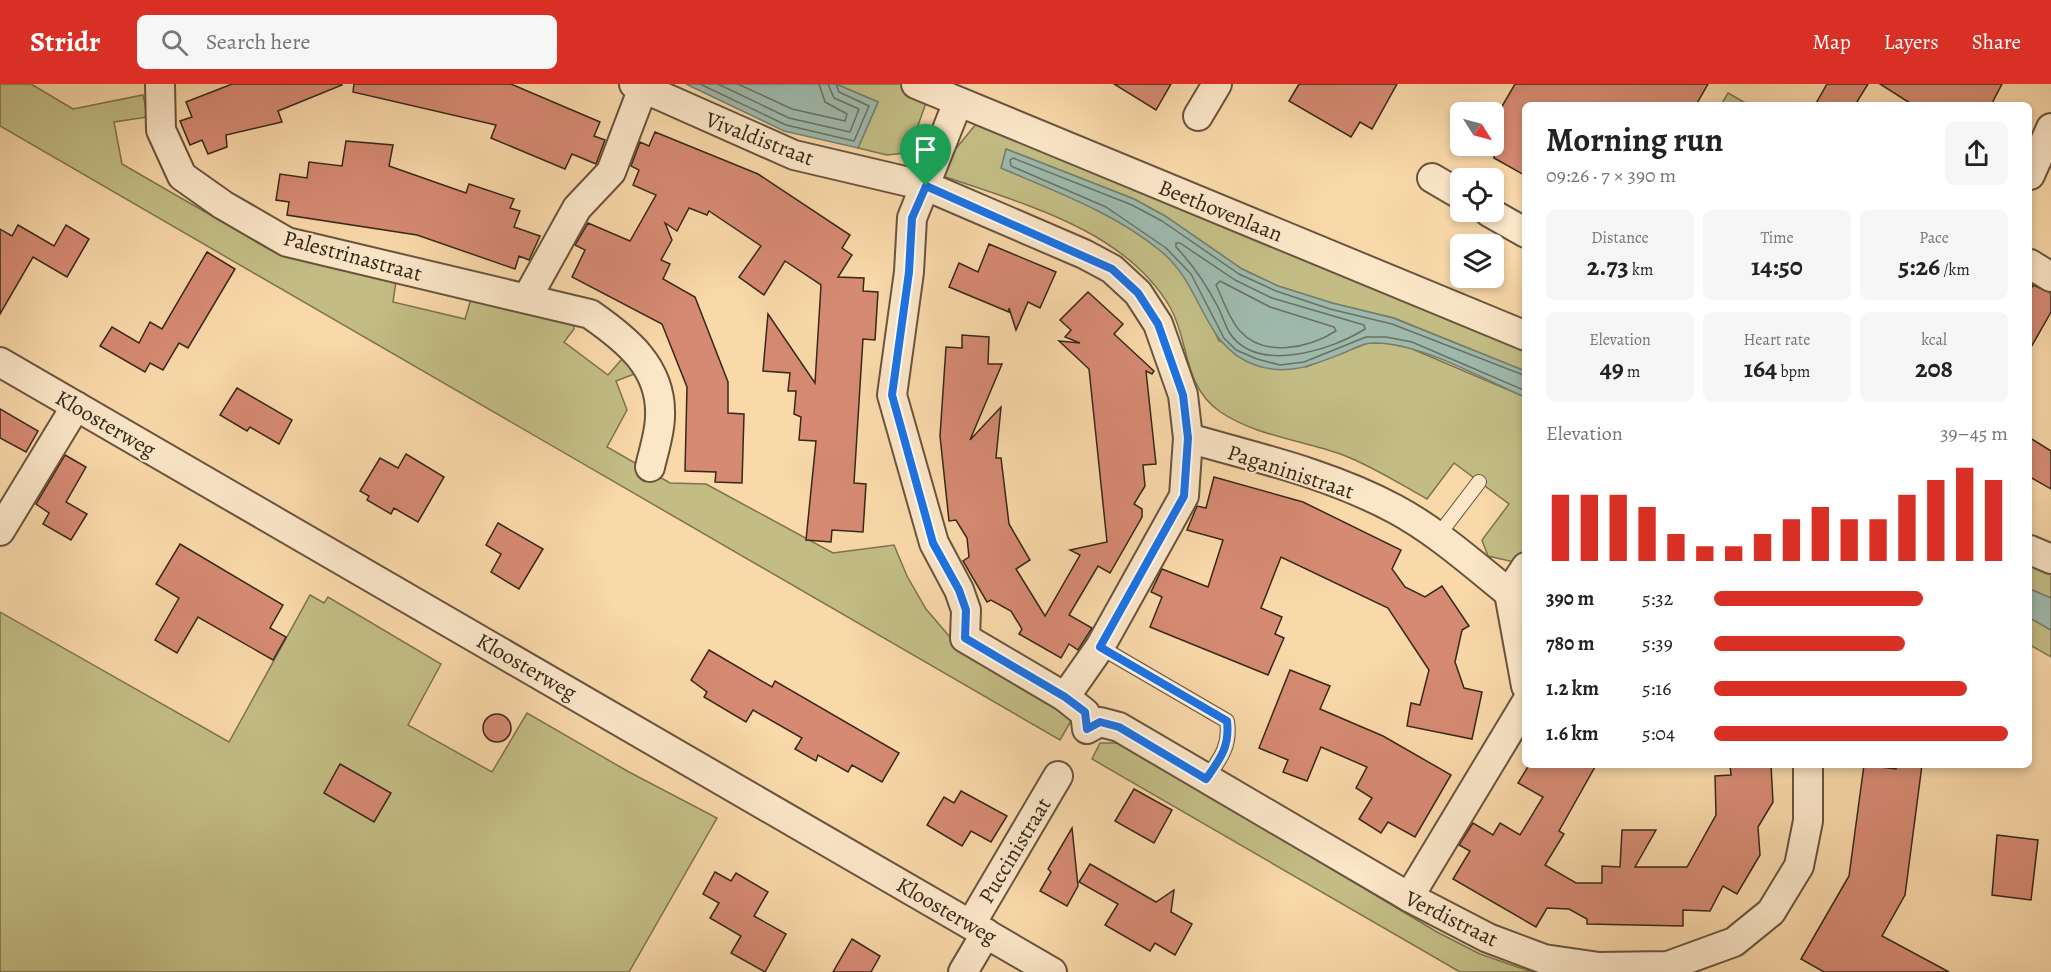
<!DOCTYPE html>
<meta charset="utf-8">
<style>
:root{--surface:#fff;--page:#f6f6f6;--text:#222;--muted:#767676;--accent:#d93025}
body{margin:0;font-family:Alegreya,serif;background:var(--page);color:var(--text);height:100vh;display:flex;flex-direction:column;font-size:22px;white-space:nowrap}
*{box-sizing:border-box;margin:0}
p{font-size:20px;color:var(--muted)}
.icon{flex:none;width:33px;height:33px;fill:none;stroke:currentColor;stroke-width:2;stroke-linecap:round;stroke-linejoin:round}
.map{position:relative;flex:1;overflow:hidden}
.drawer{position:absolute;left:1522px;top:18px;width:510px;height:666px;display:flex;flex-direction:column;background:var(--surface);border-radius:9px;box-shadow:0 3px 9px #0003}
.drawer>*{flex:none}
.needle{width:39px;rotate:126deg}
.buttons{position:absolute;left:1450px;top:18px;display:grid;gap:12px}
.buttons a{display:grid;place-items:center;width:54px;height:54px;border-radius:9px;background:var(--surface);box-shadow:0 3px 9px #0003;font-size:30px}
.pin{position:absolute;display:grid;place-items:center;width:51px;height:51px;color:#fff;margin:-62px -26px;border-radius:50% 50% 50% 0;rotate:-45deg;box-shadow:0 0 6px #0007}
.pin .icon{rotate:45deg}
.round{display:grid;place-items:center;flex:none;width:63px;height:63px;border-radius:9px;background:var(--page)}
.summary{display:flex;align-items:center;justify-content:space-between;height:102px;padding:0 24px}
h1{font-size:33px;font-weight:600;line-height:45px}
.metrics{display:grid;grid-template-columns:repeat(3,1fr);gap:9px;height:102px;padding:6px 24px}
.metrics div{display:grid;align-content:center;border-radius:9px;background:var(--page);text-align:center}
.metrics b{font-size:26px;font-weight:600}
.metrics small{font-size:16px;font-weight:400}
.metrics p{font-size:16px}
.chart{height:168px;padding:12px 24px}
.chart p{display:flex;justify-content:space-between}
.chart svg{width:100%;height:108px;margin-top:6px;stroke:var(--accent);stroke-width:6}
ul{padding:0 24px;list-style:none;font-size:20px}
li{display:grid;grid-template-columns:96px 72px 1fr;align-items:center;height:45px}
li i{height:15px;border-radius:8px;background:var(--accent)}
header{display:flex;align-items:center;gap:36px;box-sizing:border-box;height:84px;padding:0 30px;background:var(--accent);color:#fff}
header strong{font-size:28px}
nav{display:flex;gap:33px;margin-inline-start:auto;font-size:21px}
.search{width:420px;height:54px;background:var(--page);display:flex;align-items:center;gap:15px;box-sizing:border-box;padding:0 21px;border-radius:9px;color:var(--muted);font-size:22px}
.map>svg:first-child{display:block}
.green{fill:#c3bd85;stroke:#7d724f;stroke-width:1.5}
.water{fill:#9eb9ac;stroke:#757f71;stroke-width:1.5}
.lines{fill:none;stroke-linecap:round;stroke-linejoin:round}
.shore{stroke:#6a7062;stroke-width:1.5}
.building{fill:#d68a73;stroke:#372819;stroke-width:1.5}
.lane-casing{stroke:#68543d;stroke-width:16}
.street-casing{stroke:#68543d;stroke-width:32}
.lane{stroke:#fbe6c8;stroke-width:14}
.street{stroke:#fbe6c8;stroke-width:28}
.route-casing{stroke:#fff;stroke-width:12}
.route{stroke:#1a73e8;stroke-width:8}
.labels{text-anchor:middle;stroke-width:4.5;stroke-linejoin:round;paint-order:stroke}
.street-label{font-size:22px;fill:#372819;stroke:#fbe6c8}
</style>
<header>
<strong>Stridr</strong>
<div class="search"><svg class="icon" aria-label="search" viewBox="0 0 24 24"><circle cx="10" cy="10" r="6"/><path d="M15 15l6 6"/></svg>Search here</div>
<nav><a>Map</a><a>Layers</a><a>Share</a></nav>
</header>
<div class="map">
<svg width="2051" height="888" viewBox="0 0 2051 888">
<rect width="100%" height="100%" fill="#f9d8aa"/>
<filter id="stains"><feTurbulence type="fractalNoise" baseFrequency=".00333" numOctaves="4"/><feColorMatrix values="0 0 0 0 .2 0 0 0 0 .09 0 0 0 0 .02 0 0 0 .5 -.17"/></filter>
<radialGradient id="worn" r=".72"><stop offset=".6" stop-color="#630" stop-opacity="0"/><stop offset="1" stop-color="#630" stop-opacity=".3"/></radialGradient>
<g class="green">
<polygon points="0,0 31,0 73,25 143,11 148,33 114,38 122,80 276,169 396,197 393,218 465,235 471,215 558,237 574,234 574,245 564,258 608,291 622,275 642,287 616,297 627,326 607,363 670,399 706,400 833,469 894,461 907,492 926,525 961,566 1074,632 1060,656 0,42"/>
<polygon points="836,0 908,0 927,16 910,64 905,69 887,71 858,64 878,18"/>
<polygon points="1728,9 1749,21 1721,21"/>
<path d="M 981,34 L 1525,260 L 1525,287 L 1394,234 L 1332,219 L 1278,202 L 1242,185 L 1165,132 L 1134,115 L 1006,65 L 1002,84 C 1061,110 1145,139 1185,192 C 1200,211 1209,236 1219,257 L 1306,283 L 1368,259 L 1385,259 L 1410,264 L 1525,313 L 1525,467 L 1514,478 L 1488,472 L 1482,456 L 1509,420 L 1454,379 L 1427,415 C 1400,400 1372,382 1343,371 C 1302,356 1255,352 1219,327 C 1182,300 1190,258 1170,223 C 1124,145 1023,120 943,92 L 940,84 Z"/>
<polygon points="2030,481 2051,490 2051,514 2030,505"/>
<polygon points="310,511 324,519 328,513 441,580 408,641 492,688 527,629 629,688 717,734 629,888 0,888 0,528 229,658"/>
<polygon points="2030,534 2051,546 2051,573 2030,561"/>
<polygon points="1100,659 1121,659 1437,848 1480,870 1532,888 1460,888 1092,675"/>
</g>
<g class="water">
<polygon points="686,0 836,0 878,18 858,64 784,47"/>
<path d="M 1006,65 L 1134,115 L 1165,132 L 1242,185 L 1278,202 L 1332,219 L 1393,234 L 1525,287 L 1525,313 C 1483,295 1417,257 1372,259 C 1363,259 1355,264 1346,268 C 1315,280 1288,293 1255,281 C 1203,263 1204,204 1162,168 C 1115,129 1057,108 1001,84 Z"/>
<polygon points="2030,505 2051,514 2051,546 2030,534"/>
</g>
<g class="lines">
<g class="shore">
<polyline points="700,0 786,41 854,57 869,22 839,8 836,0"/>
<polyline points="718,0 789,34 850,48 859,25 834,14 828,0"/>
<polyline points="738,0 792,25 845,37 847,30 825,18 819,0"/>
<path d="M 1180,159 L 1235,196 L 1272,214 L 1364,241 L 1365,245 C 1332,266 1256,291 1229,248 C 1225,241 1222,231 1218,223 C 1206,200 1193,181 1176,163 L 1176,159 Z"/>
<path d="M 1220,197 L 1270,223 L 1334,243 L 1336,247 C 1309,264 1264,274 1240,247 C 1229,235 1223,215 1216,201 Z"/>
<polyline points="1526,292 1392,240 1330,225 1276,207 1239,190 1162,137 1132,121 1013,74 1010,76 1011,82 1106,123 1166,164 1191,190 1224,254 1236,266 1257,275 1280,281 1304,278 1366,253 1386,253 1412,258 1526,307"/>
</g>
</g>
<g class="building">
<polygon points="232,0 341,0 342,1 278,27 282,38 226,51 227,63 208,70 202,56 190,61 180,37 192,33 186,18"/>
<polygon points="354,0 511,0 600,38 594,52 605,56 596,80 572,70 565,85 491,54 496,41 353,8"/>
<polygon points="1114,0 1171,0 1156,26"/>
<polygon points="1299,0 1397,0 1372,45 1360,38 1351,53 1289,17"/>
<polygon points="1515,0 1708,0 1696,21 1526,21 1526,92 1494,74 1494,36"/>
<polygon points="1827,0 1868,0 1855,21 1815,21"/>
<polygon points="1880,0 2002,0 1991,21 1913,21"/>
<polygon points="655,48 758,90 850,151 842,164 852,171 838,193 864,194 863,207 878,208 875,256 863,255 860,302 854,399 866,400 863,448 832,446 831,458 806,456 816,357 799,356 801,333 794,330 796,307 788,307 790,289 763,287 768,230 815,299 821,201 785,177 764,211 739,193 761,162 709,127 707,131 689,124 677,147 665,139 672,156 661,176 670,180 663,195 695,213 728,298 728,329 744,330 742,399 715,398 716,388 685,387 687,303 662,240 572,193 585,166 575,161 588,139 630,157 656,111 633,101 639,86 631,82 640,58 649,62"/>
<polygon points="346,57 393,61 389,82 466,109 469,100 514,115 510,124 520,127 514,143 540,152 529,176 519,172 515,185 417,151 287,131 289,118 276,116 280,90 307,94 309,78 342,82"/>
<polygon points="18,141 54,162 66,141 89,155 67,193 33,173 0,230 0,145 12,152"/>
<polygon points="989,160 1056,188 1040,224 1028,218 1016,246 1009,224 1009,228 949,203 959,179 978,188"/>
<polygon points="207,168 235,185 188,264 179,259 163,286 150,279 145,288 100,262 112,243 139,259 150,238 162,245"/>
<polygon points="2033,201 2051,209 2051,228 2030,265 2030,207"/>
<polygon points="1088,208 1123,240 1114,250 1154,287 1152,290 1146,287 1156,380 1143,381 1145,402 1134,420 1142,425 1142,433 1110,489 1098,482 1069,531 1092,544 1078,566 1069,560 1061,574 1019,550 1022,545 1011,527 991,516 987,518 963,477 969,473 967,454 956,436 949,437 940,352 946,263 962,264 962,251 989,253 988,280 1002,280 970,356 1001,323 996,374 1001,374 1009,440 1030,476 1016,485 1045,532 1080,471 1070,466 1107,458 1089,285 1059,257 1080,259 1065,253 1071,246 1060,236"/>
<polygon points="237,304 292,336 279,360 250,343 247,347 220,331"/>
<polygon points="0,325 38,347 26,368 0,354"/>
<polygon points="2030,354 2051,367 2051,405 2030,393"/>
<polygon points="406,370 444,393 418,438 394,424 391,430 367,416 369,412 360,407 380,374 398,384"/>
<polygon points="65,371 86,383 66,418 87,430 71,456 43,440 49,429 36,420"/>
<polygon points="1214,393 1303,418 1401,466 1392,485 1405,503 1425,513 1442,502 1469,542 1462,546 1455,578 1464,604 1482,608 1472,655 1407,642 1411,619 1420,621 1429,586 1388,524 1281,473 1261,524 1282,533 1275,550 1284,554 1268,591 1150,543 1162,513 1151,508 1162,485 1208,503 1223,456 1187,446 1197,422 1206,424"/>
<polygon points="498,439 543,465 519,505 491,488 501,470 486,461"/>
<polygon points="180,460 283,521 270,544 286,553 273,576 198,533 177,569 155,556 179,514 156,500"/>
<polygon points="709,566 772,603 775,597 899,669 882,698 852,681 848,688 818,671 816,677 795,665 802,654 753,626 746,638 704,613 707,608 691,596"/>
<polygon points="1290,586 1330,602 1320,625 1383,652 1451,691 1415,753 1388,738 1381,749 1359,735 1372,714 1356,704 1367,683 1321,663 1307,697 1283,688 1288,676 1259,664"/>
<circle cx="497" cy="644" r="14"/>
<polygon points="340,680 391,709 374,738 324,709"/>
<polygon points="1529,681 1596,681 1559,747 1564,750 1545,781 1576,799 1602,799 1602,782 1620,783 1622,746 1656,746 1635,783 1687,783 1716,731 1715,692 1731,691 1730,681 1771,681 1773,718 1758,743 1760,771 1737,810 1723,802 1710,827 1683,826 1683,842 1587,840 1587,835 1569,825 1547,824 1536,843 1453,795 1470,767 1459,761 1473,739 1493,751 1500,739 1520,751 1543,713 1518,699"/>
<polygon points="1864,681 1896,685 1897,681 1922,681 1905,811 1882,852 1949,888 1824,888 1801,875 1849,792"/>
<polygon points="1134,705 1172,726 1154,759 1115,737"/>
<polygon points="961,707 1007,732 991,758 971,747 962,762 927,741 944,713 954,719"/>
<polygon points="1072,744 1078,802 1067,822 1040,807 1051,788 1048,785"/>
<polygon points="1997,751 2038,756 2031,816 1992,811"/>
<polygon points="1090,780 1156,818 1174,806 1171,828 1192,840 1175,871 1155,859 1150,867 1105,841 1118,820 1079,798"/>
<polygon points="715,788 731,797 736,789 768,808 754,832 786,850 765,888 731,869 741,852 710,834 719,819 703,810"/>
<polygon points="852,855 880,872 871,888 833,888"/>
</g>
<g class="lines">
<g class="lane-casing">
<g id="lane">
<polyline points="1437,453 1479,398"/>
<path d="M 1100,563 L 1227,637 C 1231,662 1220,675 1206,695"/>
</g>
</g>
<g class="street-casing">
<g id="street">
<path d="M 160,0 L 161,46 L 182,92 L 223,121 L 287,158 L 590,230 C 626,255 662,283 660,332 C 660,348 654,366 650,383"/>
<polyline points="634,0 794,71 926,102 1084,170 1112,185 1138,209 1158,240 1183,311 1188,354 1184,412 1100,563 1065,613"/>
<polyline points="916,0 1526,252"/>
<polyline points="958,18 912,134 909,188 892,311 934,459 959,506 966,526 965,554 1065,613 1085,629 1087,645 1100,638 1119,643 1409,813 1488,854 1544,875 1599,883 1668,882 1734,858 1771,828 1799,782 1808,737 1808,681"/>
<polyline points="1198,32 1217,0"/>
<polyline points="2030,91 2051,44"/>
<polyline points="1432,94 1461,111"/>
<polyline points="1489,128 1526,149"/>
<polyline points="2030,180 2051,193"/>
<polyline points="527,214 577,124 611,88 643,4"/>
<polyline points="0,278 1052,888"/>
<path d="M 1188,354 C 1258,374 1330,390 1395,425 C 1436,447 1473,480 1509,509"/>
<polyline points="0,447 76,322"/>
<polyline points="2030,466 2051,475"/>
<polyline points="1526,483 1509,509 1526,602"/>
<polyline points="1409,813 1526,619"/>
<polyline points="971,840 1058,692"/>
<polyline points="963,888 986,849"/>
</g>
</g>
<use href="#lane" class="lane"/>
<use href="#street" class="street"/>
</g>
<g class="lines">
<g class="route-casing">
<path id="route" d="M 926,102 L 1112,185 L 1138,209 L 1158,240 L 1183,311 L 1188,354 L 1184,412 L 1100,563 L 1227,637 C 1230,663 1220,675 1206,695 L 1119,643 L 1100,638 L 1087,645 L 1085,628 L 1065,613 L 965,554 L 966,526 L 959,506 L 933,459 L 892,311 L 909,188 L 912,134 Z"/>
</g>
<use href="#route" class="route"/>
</g>
<g class="labels">
<g class="street-label">
<text transform="translate(760 54) rotate(21)" y="8">Vivaldistraat</text>
<text transform="translate(1221 126) rotate(22)" y="8">Beethovenlaan</text>
<text transform="translate(353 171) rotate(15)" y="8">Palestrinastraat</text>
<text transform="translate(106 339) rotate(30)" y="8">Kloosterweg</text>
<text transform="translate(1291 387) rotate(18)" y="8">Paganinistraat</text>
<text transform="translate(527 582) rotate(30)" y="8">Kloosterweg</text>
<text transform="translate(1014 766) rotate(-59)" y="8">Puccinistraat</text>
<text transform="translate(947 826) rotate(30)" y="8">Kloosterweg</text>
<text transform="translate(1452 834) rotate(26)" y="8">Verdistraat</text>
</g>
</g>
<rect width="100%" height="100%" filter="url(#stains)"/>
<rect width="100%" height="100%" fill="url(#worn)"/>
</svg>
<div class="buttons">
<a><svg class="needle" viewBox="-14 -14 28 28"><path d="M0-13l5 13h-10z" fill="#e53935"/><path d="M0 13l5-13h-10z" fill="#767676"/></svg></a>
<a><svg class="icon" aria-label="locate" viewBox="0 0 24 24"><circle cx="12" cy="12" r="6"/><path d="M12 2v4M12 18v4M2 12h4M18 12h4"/></svg></a>
<a><svg class="icon" aria-label="layers" viewBox="0 0 24 24"><path d="M12 4l9 5-9 5-9-5zM3 14l9 5 9-5"/></svg></a>
</div>
<div class="pin" style="left:926px;top:102px;background:#1e9e55"><svg class="icon" aria-label="arrive" viewBox="0 0 24 24"><path d="M6 21V4h12l-3 4 3 4H6"/></svg></div>
<section class="drawer">
<div class="summary"><div><h1>Morning run</h1><p>09:26 · 7 × 390 m</p></div><a class="round"><svg class="icon" aria-label="share" viewBox="0 0 24 24"><path d="M12 15V3M7 8l5-5 5 5M5 13v7h14v-7"/></svg></a></div>
<div class="metrics">
<div><p>Distance</p><b>2.73<small> km</small></b></div>
<div><p>Time</p><b>14:50</b></div>
<div><p>Pace</p><b>5:26<small> /km</small></b></div>
</div>
<div class="metrics">
<div><p>Elevation</p><b>49<small> m</small></b></div>
<div><p>Heart rate</p><b>164<small> bpm</small></b></div>
<div><p>kcal</p><b>208</b></div>
</div>
<div class="chart"><p><span>Elevation</span>39–45 m</p>
<svg viewBox="0 0 160 44" preserveAspectRatio="none"><path d="M5 44V17M15 44V17M25 44V17M35 44V22M45 44V33M55 44V38M65 44V38M75 44V33M85 44V27M95 44V22M105 44V27M115 44V27M125 44V17M135 44V11M145 44V6M155 44V11"/></svg>
</div>
<ul>
<li><b>390 m</b>5:32<i style="width:71%"></i></li>
<li><b>780 m</b>5:39<i style="width:65%"></i></li>
<li><b>1.2 km</b>5:16<i style="width:86%"></i></li>
<li><b>1.6 km</b>5:04<i style="width:100%"></i></li>
</ul>
</section>
</div>
